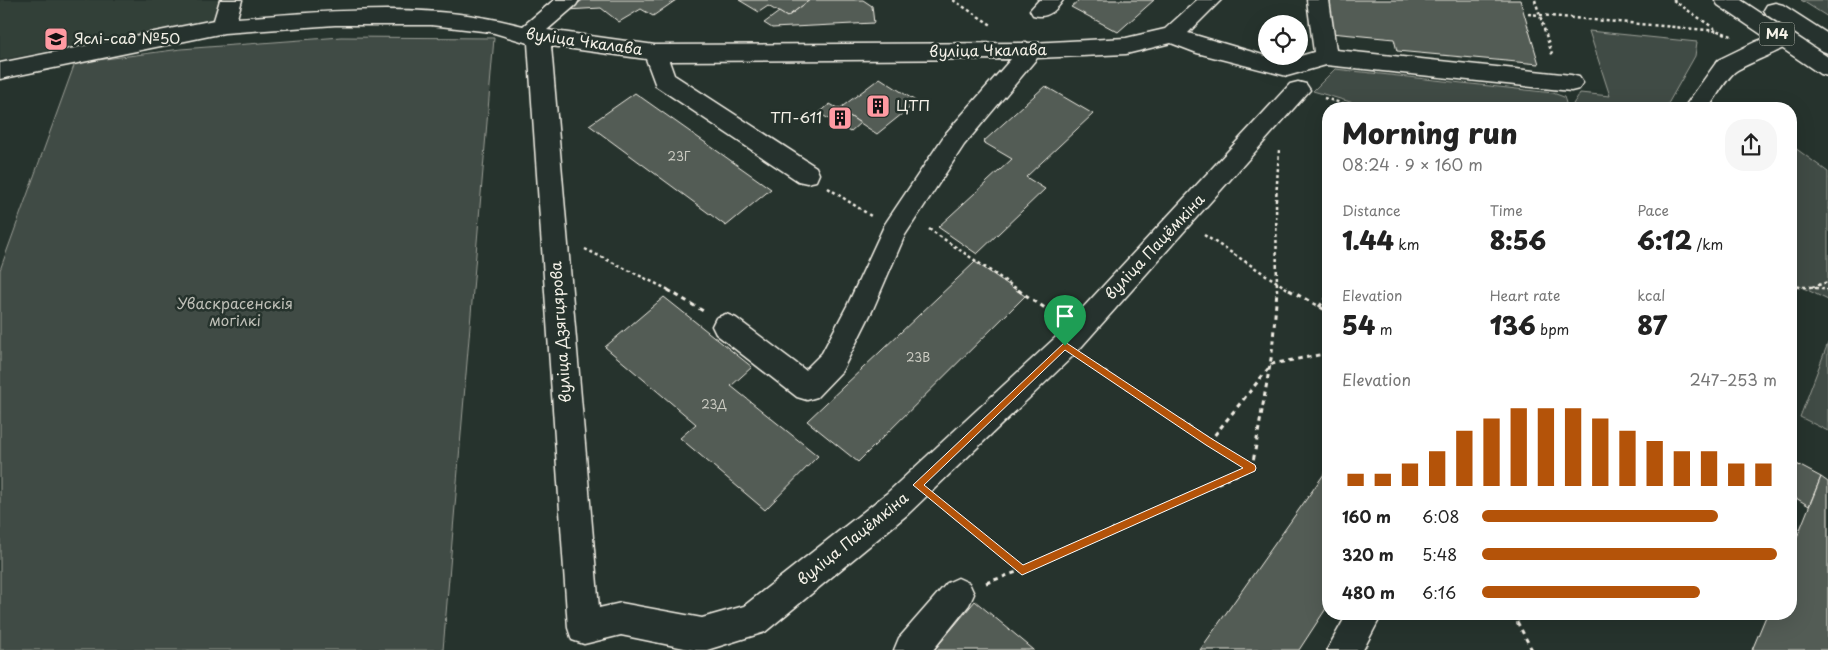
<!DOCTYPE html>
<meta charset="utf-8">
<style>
:root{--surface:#fff;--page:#f6f6f6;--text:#222;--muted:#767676;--accent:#b45309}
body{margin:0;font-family:"Playpen Sans",sans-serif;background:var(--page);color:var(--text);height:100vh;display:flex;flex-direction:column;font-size:19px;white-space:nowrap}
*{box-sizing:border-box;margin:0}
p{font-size:16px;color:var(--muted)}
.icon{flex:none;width:28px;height:28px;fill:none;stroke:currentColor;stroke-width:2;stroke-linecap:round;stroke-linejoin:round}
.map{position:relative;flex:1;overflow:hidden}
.drawer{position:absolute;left:1322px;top:102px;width:475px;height:518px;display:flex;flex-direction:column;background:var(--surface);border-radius:20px;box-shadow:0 5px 20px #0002}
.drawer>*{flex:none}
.controls{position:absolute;left:1258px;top:15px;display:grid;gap:10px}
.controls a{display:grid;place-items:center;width:50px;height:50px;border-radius:50%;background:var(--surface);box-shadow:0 5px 20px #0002;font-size:25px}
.pin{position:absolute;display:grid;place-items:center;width:42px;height:42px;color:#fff;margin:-51px -21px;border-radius:50% 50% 50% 0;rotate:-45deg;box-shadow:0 0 5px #0007}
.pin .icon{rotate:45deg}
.round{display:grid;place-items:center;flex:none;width:52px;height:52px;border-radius:20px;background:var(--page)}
.overview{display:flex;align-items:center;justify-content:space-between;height:85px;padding:0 20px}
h1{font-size:28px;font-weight:800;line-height:38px}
.metrics{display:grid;grid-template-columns:repeat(3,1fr);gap:8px;height:85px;padding:5px 20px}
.metrics div{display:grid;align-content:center}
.metrics b{font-size:25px;font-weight:800}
.metrics small{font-size:14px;font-weight:400}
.metrics p{font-size:14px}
.chart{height:140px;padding:10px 20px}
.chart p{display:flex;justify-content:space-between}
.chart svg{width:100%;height:90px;margin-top:5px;stroke:var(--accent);stroke-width:6}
ul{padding:0 20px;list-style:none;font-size:16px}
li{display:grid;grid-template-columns:80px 60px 1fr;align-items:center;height:38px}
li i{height:12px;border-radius:6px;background:var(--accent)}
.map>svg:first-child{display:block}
.built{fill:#333f39}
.green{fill:#414b45;stroke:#9a9e96}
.building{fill:#525c55;stroke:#f4f1e8}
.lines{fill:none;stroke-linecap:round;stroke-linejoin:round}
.minor-casing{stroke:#f4f1e8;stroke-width:3}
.major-casing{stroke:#f4f1e8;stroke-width:3}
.path-far1{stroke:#f4f1e8;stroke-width:2.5;stroke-dasharray:3 3;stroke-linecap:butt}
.path{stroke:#f4f1e8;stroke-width:3;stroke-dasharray:4.5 4.5;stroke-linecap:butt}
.minor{fill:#26332d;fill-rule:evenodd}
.major{fill:#26332d;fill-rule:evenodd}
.route{fill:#b45309;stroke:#fff;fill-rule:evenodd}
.labels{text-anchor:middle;stroke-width:5;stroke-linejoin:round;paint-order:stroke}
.number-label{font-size:12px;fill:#ccccc3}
.shield{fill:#26332d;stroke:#b6b8b0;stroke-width:1}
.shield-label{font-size:14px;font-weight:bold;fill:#f4f1e8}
.poi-label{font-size:15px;fill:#f4f1e8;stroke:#26332d;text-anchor:start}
.street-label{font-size:15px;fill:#f4f1e8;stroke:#26332d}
.park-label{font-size:15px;fill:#bebfb7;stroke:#26332d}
</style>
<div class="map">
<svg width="1828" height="650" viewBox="0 0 1828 650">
<rect width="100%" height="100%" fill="#26332d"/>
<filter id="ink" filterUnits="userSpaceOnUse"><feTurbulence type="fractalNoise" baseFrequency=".02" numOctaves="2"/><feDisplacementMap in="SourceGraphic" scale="10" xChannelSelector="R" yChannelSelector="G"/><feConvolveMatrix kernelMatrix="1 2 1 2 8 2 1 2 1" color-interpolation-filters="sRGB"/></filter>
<g filter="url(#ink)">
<polygon class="built" points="0,0 230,0 225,17 0,60"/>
<g class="green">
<polygon points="1801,0 1828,0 1828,17"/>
<polygon points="1589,31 1697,42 1695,56 1665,109 1570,109 1580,93 1610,96"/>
<polygon points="341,37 494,38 443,650 0,650 0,270 75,63 181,49"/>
<polygon points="1335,69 1553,93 1564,97 1566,103 1562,109 1374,109 1313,91"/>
<polygon points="1791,145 1828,172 1828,300 1791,282"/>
<polygon points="1828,343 1828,431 1800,417"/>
</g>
<g class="building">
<polygon points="583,0 676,0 653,16 641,9 619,22 601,8 567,10"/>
<polygon points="739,0 810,0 787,17 768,6 759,12"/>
<polygon points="810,0 863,0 872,6 874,23 772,28 764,23 779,12 787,17"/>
<polygon points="1079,0 1154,0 1118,32 1071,7"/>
<polygon points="1326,0 1520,0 1539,64 1397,51 1394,39 1331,33"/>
<polygon points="880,78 917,102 877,134 839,109"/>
<polygon points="1045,86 1093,114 1026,177 1045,189 977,254 938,227 1012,159 983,142"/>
<polygon points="635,93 771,189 726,226 589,125"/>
<polygon points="830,104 839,109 860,123 850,132 819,113"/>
<polygon points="975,262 1025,296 858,462 807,421"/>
<polygon points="664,297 752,367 731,386 818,456 765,510 680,438 696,424 605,347"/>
<polygon points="1791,461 1821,477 1809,506 1791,495"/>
<polygon points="1329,467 1329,604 1299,650 1200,650"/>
<polygon points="1821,477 1828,482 1828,650 1752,650 1767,614 1791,614 1791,552"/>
<polygon points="975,601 1034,650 934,650"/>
</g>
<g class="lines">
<g class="minor-casing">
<g id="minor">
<path d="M 220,0 L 242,0 L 237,18 C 332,11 430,1 523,26 L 554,0 L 579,0 L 576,5 L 547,30 L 655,45 L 1031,43 L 1126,38 L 1165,29 L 1197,0 L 1221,0 L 1188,33 L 1266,56 L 1287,60 L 1314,52 L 1307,0 L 1329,0 L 1336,50 L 1571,75 L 1579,77 L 1583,83 L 1579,89 L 1571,91 L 1326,65 L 1287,76 L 1197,53 L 1171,43 L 1126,54 L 1037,58 L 964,145 L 905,235 L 873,309 L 842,371 L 817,397 L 807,400 L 797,397 L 716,334 L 712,326 L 716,318 L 726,314 L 736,318 L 805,370 L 822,353 L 847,306 L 885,224 L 946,133 L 1011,59 L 669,61 L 674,75 L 816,167 L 819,174 L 816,181 L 807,183 L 798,181 L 656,86 L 646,59 L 551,46 L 599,608 L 621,603 L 702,618 L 744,606 L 886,494 L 1055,338 L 1290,84 L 1298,82 L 1306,84 L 1310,90 L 1075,354 L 908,514 L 765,632 L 707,650 L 694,650 L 621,635 L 584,644 L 572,640 L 568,628 L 528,43 L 491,32 L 431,25 L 335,25 L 224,33 L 0,79 L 0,63 L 214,20 Z"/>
<path d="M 1039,0 L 1063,0 C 1056,11 1047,19 1033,15 L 1030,10 Z"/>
<path d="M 1784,31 L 1792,34 L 1795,39 C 1789,49 1749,62 1736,71 C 1727,77 1715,99 1708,109 L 1683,109 L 1718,60 L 1755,42 Z"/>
<polygon points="958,578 969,583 974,594 969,605 933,650 894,650 899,638 947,583"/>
<polygon points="1347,614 1382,614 1363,650 1327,650"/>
</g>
</g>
<g class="major-casing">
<g id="major">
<polygon points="1715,0 1741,0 1828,57 1828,76 1820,74 1718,5"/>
<polygon points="1775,3 1783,5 1828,34 1828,53 1820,50 1767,15 1764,10 1767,5"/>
</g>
</g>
<g class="path-far1">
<polyline points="953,0 993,26"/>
<polyline points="1535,0 1553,57"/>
<polyline points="1673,0 1718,31 1732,36"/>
<polyline points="1528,14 1718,31"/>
<polyline points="1324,98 1362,109"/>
<polyline points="828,188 871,216"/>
<polyline points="929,229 1020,291"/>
<polyline points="1204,235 1291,291"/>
<polyline points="585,249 671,291"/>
<polyline points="1791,287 1811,287 1828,290"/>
<polyline points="1812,287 1828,282"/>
<polyline points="1277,291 1276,200 1279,150"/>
</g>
<g class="path">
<polyline points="668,290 703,311"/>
<polyline points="1018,290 1054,314"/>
<polyline points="1289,290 1329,312"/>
<polyline points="1826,290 1828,290"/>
<polyline points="1319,307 1329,295"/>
<polyline points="1089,362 1251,468"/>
<polyline points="1209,442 1272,364 1329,353"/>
<polyline points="1252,468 1272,353 1277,290"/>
<polyline points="941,505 1022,570"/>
<polyline points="986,583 1022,570 1252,468"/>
<polyline points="1513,614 1532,650"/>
</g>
<use href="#minor" class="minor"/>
<use href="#major" class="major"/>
</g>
</g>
<path class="route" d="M 1065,342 L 1212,439 L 1255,465 L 1256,468 L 1255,471 L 1022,575 L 913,485 ZM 1065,350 L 1206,445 L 1243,468 L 1023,565 L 924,485 Z"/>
<defs>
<g id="school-square" transform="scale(1.25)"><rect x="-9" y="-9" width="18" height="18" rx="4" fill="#ff9aa2" stroke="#26332d"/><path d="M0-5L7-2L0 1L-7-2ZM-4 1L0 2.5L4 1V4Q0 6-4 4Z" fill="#111"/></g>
<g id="building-square" transform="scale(1.25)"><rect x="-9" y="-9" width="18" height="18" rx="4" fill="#ff9aa2" stroke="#26332d"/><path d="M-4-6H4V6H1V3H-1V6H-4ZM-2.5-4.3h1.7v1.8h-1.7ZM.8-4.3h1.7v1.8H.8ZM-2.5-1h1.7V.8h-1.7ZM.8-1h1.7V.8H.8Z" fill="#111"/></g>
</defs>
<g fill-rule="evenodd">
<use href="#school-square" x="56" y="39"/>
<use href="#building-square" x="878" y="106"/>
<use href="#building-square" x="840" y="118"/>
</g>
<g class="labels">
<g class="number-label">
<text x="679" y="161">23Г</text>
<text x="918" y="362">23В</text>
<text x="714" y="409">23Д</text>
</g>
<rect class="shield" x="1759.5" y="22.5" width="35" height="23" rx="4"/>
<g class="shield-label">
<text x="1777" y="39">М4</text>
</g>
<g class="poi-label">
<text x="74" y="44">Яслі-сад №50</text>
<text x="896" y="111">ЦТП</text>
<text x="822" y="123" text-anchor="end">ТП-611</text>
</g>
<g class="street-label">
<text transform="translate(584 42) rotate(8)" y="5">вуліца Чкалава</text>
<text transform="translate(988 51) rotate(-1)" y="5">вуліца Чкалава</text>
<text transform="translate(1155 247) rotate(-47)" y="5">вуліца Пацёмкіна</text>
<text transform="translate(561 332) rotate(-94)" y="5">вуліца Дзягцярова</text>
<text transform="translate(853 539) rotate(-39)" y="5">вуліца Пацёмкіна</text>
</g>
<g class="park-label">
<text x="235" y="309">Уваскрасенскія<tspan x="235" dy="17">могілкі</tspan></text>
</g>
</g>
</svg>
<div class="controls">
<a><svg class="icon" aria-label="locate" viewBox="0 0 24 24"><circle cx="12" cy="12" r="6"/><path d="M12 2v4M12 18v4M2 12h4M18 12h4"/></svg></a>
</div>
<div class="pin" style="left:1065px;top:346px;background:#1e9e55"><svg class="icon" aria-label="arrive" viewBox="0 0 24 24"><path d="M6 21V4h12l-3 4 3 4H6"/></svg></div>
<section class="drawer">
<div class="overview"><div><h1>Morning run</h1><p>08:24 · 9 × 160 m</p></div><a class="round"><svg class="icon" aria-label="share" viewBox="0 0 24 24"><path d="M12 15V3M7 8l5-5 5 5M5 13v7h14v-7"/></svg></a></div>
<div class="metrics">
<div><p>Distance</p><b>1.44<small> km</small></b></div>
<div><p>Time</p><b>8:56</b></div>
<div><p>Pace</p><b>6:12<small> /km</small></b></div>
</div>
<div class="metrics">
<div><p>Elevation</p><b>54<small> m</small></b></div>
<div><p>Heart rate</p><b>136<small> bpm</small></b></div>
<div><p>kcal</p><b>87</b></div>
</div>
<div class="chart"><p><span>Elevation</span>247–253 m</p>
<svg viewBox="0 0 160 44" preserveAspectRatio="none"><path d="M5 44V38M15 44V38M25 44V33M35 44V27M45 44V17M55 44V11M65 44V6M75 44V6M85 44V6M95 44V11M105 44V17M115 44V22M125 44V27M135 44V27M145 44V33M155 44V33"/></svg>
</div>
<ul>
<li><b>160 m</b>6:08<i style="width:80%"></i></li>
<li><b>320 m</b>5:48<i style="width:100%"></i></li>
<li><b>480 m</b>6:16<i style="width:74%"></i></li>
</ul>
</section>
</div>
